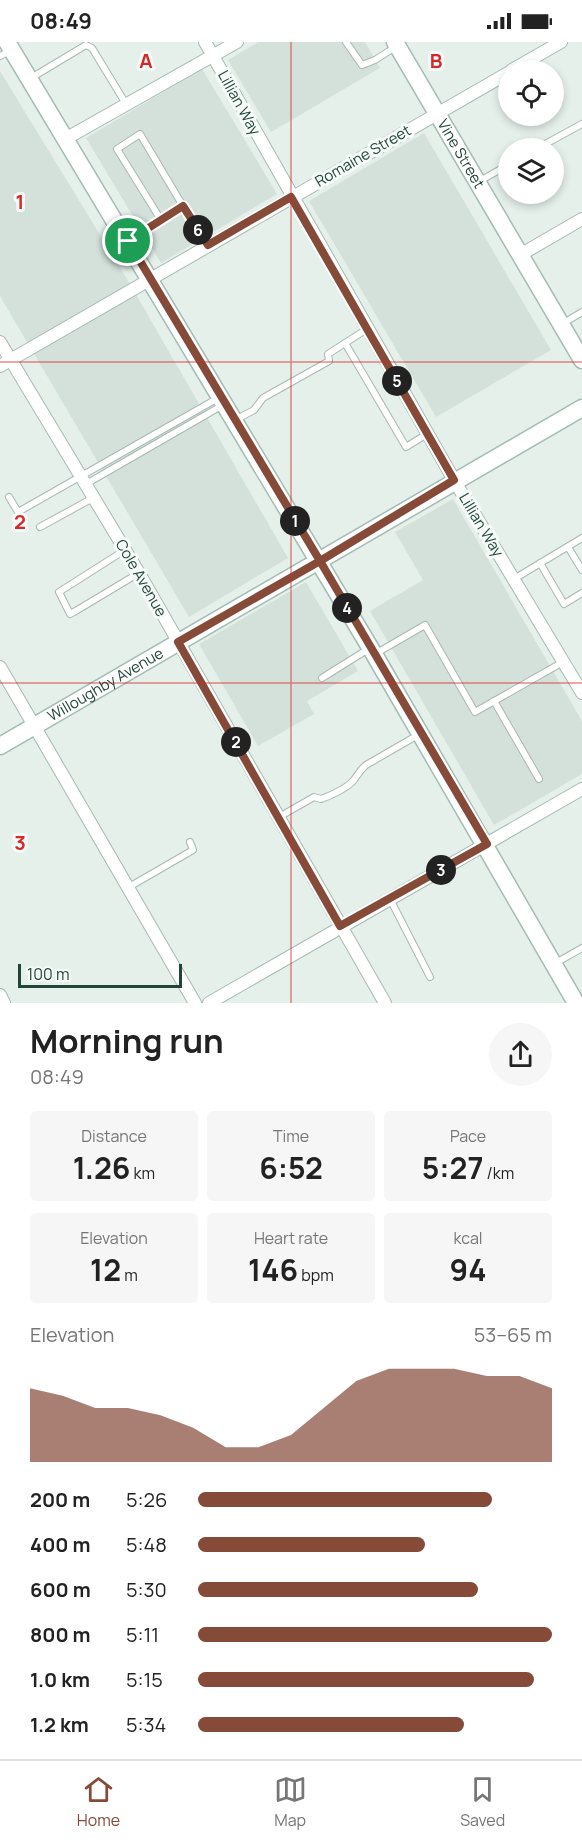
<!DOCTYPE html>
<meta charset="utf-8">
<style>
:root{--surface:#fff;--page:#f6f6f6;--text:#222;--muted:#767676;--line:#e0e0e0;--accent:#854a38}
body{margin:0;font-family:Manrope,sans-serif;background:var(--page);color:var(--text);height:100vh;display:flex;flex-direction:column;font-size:22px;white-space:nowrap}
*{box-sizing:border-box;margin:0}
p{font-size:20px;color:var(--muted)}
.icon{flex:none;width:33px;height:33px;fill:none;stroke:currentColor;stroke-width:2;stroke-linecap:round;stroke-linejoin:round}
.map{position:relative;height:961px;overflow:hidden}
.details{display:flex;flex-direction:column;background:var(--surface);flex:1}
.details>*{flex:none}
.fabs{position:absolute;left:498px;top:18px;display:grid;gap:12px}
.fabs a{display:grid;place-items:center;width:66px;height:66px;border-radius:50%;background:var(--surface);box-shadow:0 3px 9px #0003;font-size:30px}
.scale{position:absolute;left:18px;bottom:15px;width:164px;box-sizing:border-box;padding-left:6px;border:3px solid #21453a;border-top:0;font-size:16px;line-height:21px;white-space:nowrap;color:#21453a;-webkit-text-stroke:4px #f6fbf9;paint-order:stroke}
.pin{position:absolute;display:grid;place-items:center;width:51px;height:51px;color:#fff;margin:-26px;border:3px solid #fff;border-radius:50%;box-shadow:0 2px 6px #0007}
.km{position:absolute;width:30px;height:30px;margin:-15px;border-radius:50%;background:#222;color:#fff;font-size:16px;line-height:30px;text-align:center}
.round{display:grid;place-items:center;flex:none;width:63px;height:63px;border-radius:32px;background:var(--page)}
.overview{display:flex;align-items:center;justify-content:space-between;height:102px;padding:0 30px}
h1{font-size:33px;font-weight:700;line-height:45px}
.figures{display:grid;grid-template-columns:repeat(3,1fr);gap:9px;height:102px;padding:6px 30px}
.figures div{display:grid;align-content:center;border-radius:6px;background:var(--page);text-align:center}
.figures b{font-size:30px;font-weight:700}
.figures small{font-size:16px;font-weight:400}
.figures p{font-size:16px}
.chart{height:168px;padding:12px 30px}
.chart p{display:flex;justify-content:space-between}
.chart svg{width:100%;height:108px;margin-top:6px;fill:var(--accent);opacity:.7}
ul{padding:0 30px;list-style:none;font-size:20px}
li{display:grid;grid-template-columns:96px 72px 1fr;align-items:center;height:45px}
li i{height:15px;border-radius:8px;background:var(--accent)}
.status{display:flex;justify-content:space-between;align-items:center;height:42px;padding:0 30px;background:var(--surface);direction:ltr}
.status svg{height:16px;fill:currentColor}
.tabs{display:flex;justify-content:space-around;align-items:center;height:84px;border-top:2px solid var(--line);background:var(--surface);font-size:16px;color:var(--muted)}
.tabs a{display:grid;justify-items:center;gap:3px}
.tabs .active{color:var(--accent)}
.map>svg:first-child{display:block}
.built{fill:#d3e1da}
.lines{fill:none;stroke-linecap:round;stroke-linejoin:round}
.lane-casing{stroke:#a6b9b2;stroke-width:8}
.street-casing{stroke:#a6b9b2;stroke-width:14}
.secondary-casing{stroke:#a2bdb3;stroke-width:19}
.lane{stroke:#fff;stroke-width:6}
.street{stroke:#fff;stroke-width:12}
.secondary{stroke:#fff;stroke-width:16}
.route-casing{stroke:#fff;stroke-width:12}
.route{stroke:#854a38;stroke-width:8}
.grid{fill:none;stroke:#d62828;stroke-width:1.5;stroke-opacity:0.55}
.labels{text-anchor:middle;stroke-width:6;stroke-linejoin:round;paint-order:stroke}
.street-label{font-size:15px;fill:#21453a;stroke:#f6fbf9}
.grid-label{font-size:20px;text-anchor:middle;font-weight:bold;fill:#d62828;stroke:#f6fbf9;stroke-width:6;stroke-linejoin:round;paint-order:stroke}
</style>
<div class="status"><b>08:49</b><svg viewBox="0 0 49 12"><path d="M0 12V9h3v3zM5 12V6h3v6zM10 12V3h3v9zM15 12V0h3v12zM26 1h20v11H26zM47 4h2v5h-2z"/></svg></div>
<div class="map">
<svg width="582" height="961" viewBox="0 0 582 961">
<rect width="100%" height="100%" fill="#e5f0eb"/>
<g class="built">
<polygon points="258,0 365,0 380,26 271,90 228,18"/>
<polygon points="202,27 277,152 161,221 86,96"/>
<polygon points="0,29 127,237 288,516 189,575 0,254"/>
<polygon points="424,91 551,308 436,375 309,159"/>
<polygon points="453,457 582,679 582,732 494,783 370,569 423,538 395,490"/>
<polygon points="306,540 358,629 307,659 314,672 258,704 199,602"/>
</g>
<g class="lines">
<g class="lane-casing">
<g id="lane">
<polyline points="346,0 362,23 375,18 397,4"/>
<polyline points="0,14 12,8"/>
<polyline points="31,36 86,3 92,6 126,62"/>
<polyline points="538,106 582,82"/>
<polyline points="478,140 508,123"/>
<polyline points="161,178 117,107 140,92 183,164"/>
<polyline points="128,199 183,164 208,203"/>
<polyline points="562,282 582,270"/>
<polyline points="345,301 406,405 427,392"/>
<polyline points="235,378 254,368 263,356 329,319 328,312 367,287"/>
<polyline points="86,442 223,363"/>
<polyline points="9,455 18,470 220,355"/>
<polyline points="40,485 93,456"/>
<polyline points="568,505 582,528"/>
<polyline points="125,508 59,550 70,572 74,570 139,531"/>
<polyline points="540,521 564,562 582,551"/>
<polyline points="514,537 582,496"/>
<polyline points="375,612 425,583 475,670 563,620"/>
<polyline points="322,636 370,606"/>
<polyline points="494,659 539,737"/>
<path d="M 279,775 L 314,755 L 321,757 C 330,754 347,746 353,739 C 358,733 359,729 366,723 L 418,693"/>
<polyline points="129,845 193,808 190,800"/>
<polyline points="390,857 430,935"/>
<polyline points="554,922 582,906"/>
</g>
</g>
<g class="street-casing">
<g id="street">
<polyline points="205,0 454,438 582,651"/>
<polyline points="512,28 561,0"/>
<polyline points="67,96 237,0"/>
<polyline points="520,213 582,177"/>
<polyline points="0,300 139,531 385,961"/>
<polyline points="0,324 508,31"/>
<polyline points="0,625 195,961"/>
<polyline points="0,953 4,961"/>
<polyline points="209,961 582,747"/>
</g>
</g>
<g class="secondary-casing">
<g id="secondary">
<polyline points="7,0 374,612 576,961"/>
<path id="s1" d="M 395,0 L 582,318"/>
<path id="s2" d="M 0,704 L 582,366"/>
</g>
</g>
<use href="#lane" class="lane"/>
<use href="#street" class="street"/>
<use href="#secondary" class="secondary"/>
</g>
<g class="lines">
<g class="route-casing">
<polyline id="route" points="128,199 320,519 178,600 340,884 487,802 320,519 454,438 291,155 208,203 183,164 128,199"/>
</g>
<use href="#route" class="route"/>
</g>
<path class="grid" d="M 291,0 L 291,961M 0,320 L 582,320M 0,641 L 582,641"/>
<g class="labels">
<g class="street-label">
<text transform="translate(239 61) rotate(61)" y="5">Lillian Way</text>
<text dy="5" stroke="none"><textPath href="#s1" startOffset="130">Vine Street</textPath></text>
<text transform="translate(363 114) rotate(-30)" y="5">Romaine Street</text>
<text transform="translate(481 483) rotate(59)" y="5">Lillian Way</text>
<text transform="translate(141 536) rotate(60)" y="5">Cole Avenue</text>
<text dy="5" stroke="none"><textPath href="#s2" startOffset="122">Willoughby Avenue</textPath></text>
</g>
</g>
<g class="grid-label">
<text x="146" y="26">A</text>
<text x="436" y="26">B</text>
<text x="20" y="167">1</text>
<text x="20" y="487">2</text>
<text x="20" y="808">3</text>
</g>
</svg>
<div class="fabs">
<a><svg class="icon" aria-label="locate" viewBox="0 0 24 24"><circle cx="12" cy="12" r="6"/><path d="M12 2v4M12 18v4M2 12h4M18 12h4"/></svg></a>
<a><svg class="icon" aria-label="layers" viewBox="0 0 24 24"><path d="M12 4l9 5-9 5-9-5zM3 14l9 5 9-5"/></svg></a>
</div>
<div class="scale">100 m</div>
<div class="pin" style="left:128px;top:199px;background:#1e9e55"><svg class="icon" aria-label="arrive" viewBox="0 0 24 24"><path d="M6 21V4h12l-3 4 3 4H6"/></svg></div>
<b class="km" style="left:295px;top:479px">1</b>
<b class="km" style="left:236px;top:700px">2</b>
<b class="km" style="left:441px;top:828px">3</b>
<b class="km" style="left:347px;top:566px">4</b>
<b class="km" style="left:397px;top:339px">5</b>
<b class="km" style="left:198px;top:188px">6</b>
</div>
<section class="details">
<div class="overview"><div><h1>Morning run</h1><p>08:49</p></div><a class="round"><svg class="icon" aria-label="share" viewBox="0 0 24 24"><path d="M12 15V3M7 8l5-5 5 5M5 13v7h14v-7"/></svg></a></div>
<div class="figures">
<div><p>Distance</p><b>1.26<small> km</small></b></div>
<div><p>Time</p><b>6:52</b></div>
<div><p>Pace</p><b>5:27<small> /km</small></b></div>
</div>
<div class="figures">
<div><p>Elevation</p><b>12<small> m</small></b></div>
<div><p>Heart rate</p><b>146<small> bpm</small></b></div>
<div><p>kcal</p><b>94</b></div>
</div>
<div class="chart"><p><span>Elevation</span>53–65 m</p>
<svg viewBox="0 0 160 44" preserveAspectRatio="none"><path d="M0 44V14L10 17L20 22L30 22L40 25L50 30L60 38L70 38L80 33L90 22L100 11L110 6L120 6L130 6L140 9L150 9L160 14V44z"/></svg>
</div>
<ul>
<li><b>200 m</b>5:26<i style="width:83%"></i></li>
<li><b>400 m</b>5:48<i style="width:64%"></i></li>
<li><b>600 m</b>5:30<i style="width:79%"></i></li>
<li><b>800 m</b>5:11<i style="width:100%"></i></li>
<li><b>1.0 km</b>5:15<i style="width:95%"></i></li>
<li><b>1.2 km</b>5:34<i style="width:75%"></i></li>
</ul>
</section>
<nav class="tabs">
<a class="active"><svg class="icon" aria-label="home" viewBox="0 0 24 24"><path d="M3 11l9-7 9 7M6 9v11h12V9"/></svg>Home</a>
<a><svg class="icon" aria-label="map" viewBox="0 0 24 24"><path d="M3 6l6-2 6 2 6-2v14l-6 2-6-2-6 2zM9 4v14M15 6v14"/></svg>Map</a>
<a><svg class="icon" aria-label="saved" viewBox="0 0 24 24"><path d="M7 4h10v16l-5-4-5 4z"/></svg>Saved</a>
</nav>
